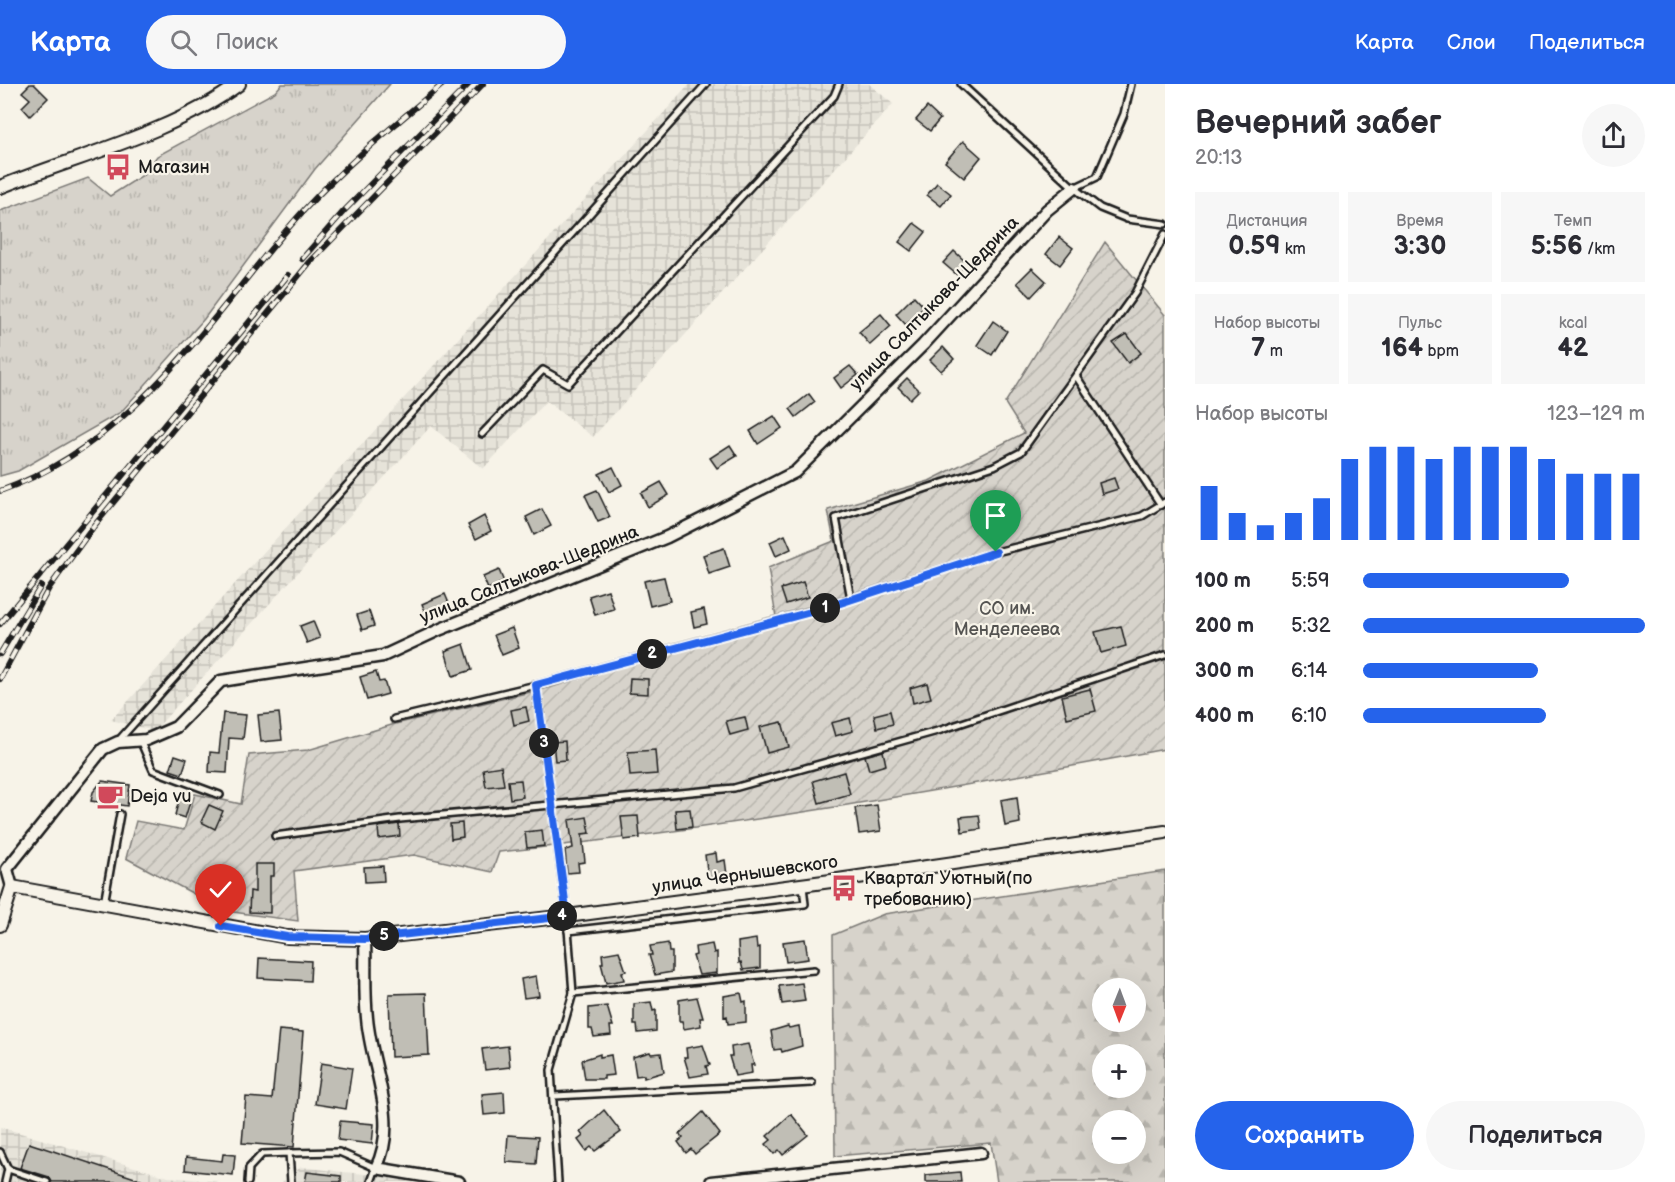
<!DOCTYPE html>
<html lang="ru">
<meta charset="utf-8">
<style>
:root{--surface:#fff;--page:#f7f7f7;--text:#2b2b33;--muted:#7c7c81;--accent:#2563eb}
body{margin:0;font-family:"Balsamiq Sans",sans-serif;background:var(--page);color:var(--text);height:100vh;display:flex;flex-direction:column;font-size:22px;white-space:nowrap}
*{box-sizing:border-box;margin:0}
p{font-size:20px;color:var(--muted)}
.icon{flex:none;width:33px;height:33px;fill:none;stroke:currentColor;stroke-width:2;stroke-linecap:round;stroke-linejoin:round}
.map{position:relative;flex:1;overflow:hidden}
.details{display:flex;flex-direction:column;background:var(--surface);width:510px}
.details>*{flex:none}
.needle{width:39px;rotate:181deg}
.buttons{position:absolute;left:1092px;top:894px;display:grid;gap:12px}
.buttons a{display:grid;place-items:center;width:54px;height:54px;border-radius:50%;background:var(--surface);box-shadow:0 6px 24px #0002;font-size:30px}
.pin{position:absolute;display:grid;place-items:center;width:51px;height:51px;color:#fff;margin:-62px -26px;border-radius:50% 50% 50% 0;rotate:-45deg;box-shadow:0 0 6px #0007}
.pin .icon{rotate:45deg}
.km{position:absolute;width:30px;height:30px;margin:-15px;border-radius:50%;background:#222;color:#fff;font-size:16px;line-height:30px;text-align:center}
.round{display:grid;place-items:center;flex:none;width:63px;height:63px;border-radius:32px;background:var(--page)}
.summary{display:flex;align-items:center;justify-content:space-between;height:102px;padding:0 30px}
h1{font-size:33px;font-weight:600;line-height:45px}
.figures{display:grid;grid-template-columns:repeat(3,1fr);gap:9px;height:102px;padding:6px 30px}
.figures div{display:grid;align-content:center;border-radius:0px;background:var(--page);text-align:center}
.figures b{font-size:26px;font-weight:600}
.figures small{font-size:16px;font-weight:400}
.figures p{font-size:16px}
.chart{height:168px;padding:12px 30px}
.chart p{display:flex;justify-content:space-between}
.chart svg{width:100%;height:108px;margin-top:6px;stroke:var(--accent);stroke-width:6}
.button{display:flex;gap:12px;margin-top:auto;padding:12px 30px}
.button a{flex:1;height:69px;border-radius:36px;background:var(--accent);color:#fff;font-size:24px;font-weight:600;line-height:69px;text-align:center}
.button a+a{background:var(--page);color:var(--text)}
ul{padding:0 30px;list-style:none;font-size:20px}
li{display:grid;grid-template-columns:96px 72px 1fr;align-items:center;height:45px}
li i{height:15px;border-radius:8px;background:var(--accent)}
header{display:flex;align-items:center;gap:36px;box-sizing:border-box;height:84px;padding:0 30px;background:var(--accent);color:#fff}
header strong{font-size:28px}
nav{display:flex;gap:33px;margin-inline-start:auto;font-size:21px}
.search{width:420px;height:54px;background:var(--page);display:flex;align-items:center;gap:15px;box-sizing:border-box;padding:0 21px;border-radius:33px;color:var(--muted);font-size:22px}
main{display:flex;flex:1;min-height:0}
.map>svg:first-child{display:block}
.industrial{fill:url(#industrial-grid)}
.grass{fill:url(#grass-tufts);stroke:#7a7874;stroke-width:1.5}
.forest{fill:url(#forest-firs);stroke:#7a7874;stroke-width:1.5;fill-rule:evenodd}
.garden{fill:url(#garden-furrows);stroke:#7a7874;stroke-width:1.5}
.building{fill:#c0beb5;stroke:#1c1c1c;stroke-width:1.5}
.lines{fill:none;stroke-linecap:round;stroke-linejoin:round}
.service-casing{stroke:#1c1c1c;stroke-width:10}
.minor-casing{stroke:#1c1c1c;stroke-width:15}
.tertiary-casing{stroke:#1c1c1c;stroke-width:16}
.service{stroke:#f7f3e8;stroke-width:5}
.minor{stroke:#f7f3e8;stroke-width:10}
.tertiary{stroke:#f7f3e8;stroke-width:12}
.rail-casing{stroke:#1c1c1c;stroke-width:6}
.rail{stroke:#f7f3e8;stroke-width:4;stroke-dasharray:11;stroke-linecap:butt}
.route-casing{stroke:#fff;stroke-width:12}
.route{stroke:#2563eb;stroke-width:8}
.labels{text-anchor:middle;stroke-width:4.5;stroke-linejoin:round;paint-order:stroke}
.poi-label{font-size:18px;fill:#1c1c1c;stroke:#f7f3e8;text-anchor:start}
.street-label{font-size:18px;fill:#1c1c1c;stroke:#f7f3e8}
.park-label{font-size:18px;fill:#545351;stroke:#f7f3e8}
</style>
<header>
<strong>Карта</strong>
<div class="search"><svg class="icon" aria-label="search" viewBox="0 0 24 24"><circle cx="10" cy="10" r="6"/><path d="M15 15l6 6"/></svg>Поиск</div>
<nav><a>Карта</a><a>Слои</a><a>Поделиться</a></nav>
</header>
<main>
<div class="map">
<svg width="1165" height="1098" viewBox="0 0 1165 1098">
<defs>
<pattern id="industrial-grid" width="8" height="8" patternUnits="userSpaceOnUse" patternTransform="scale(1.5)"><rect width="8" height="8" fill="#e6e3d9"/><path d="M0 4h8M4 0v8" fill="none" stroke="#c5c2ba"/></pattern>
<pattern id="grass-tufts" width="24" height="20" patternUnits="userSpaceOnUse" patternTransform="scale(1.5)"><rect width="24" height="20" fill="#d7d3cb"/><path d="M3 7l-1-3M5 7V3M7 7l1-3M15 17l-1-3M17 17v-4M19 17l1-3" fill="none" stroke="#b8b5ae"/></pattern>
<pattern id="forest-firs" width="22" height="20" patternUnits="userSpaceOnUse" patternTransform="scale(1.5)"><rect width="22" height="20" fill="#d7d3cb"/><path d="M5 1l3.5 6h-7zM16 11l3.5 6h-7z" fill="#b8b5ae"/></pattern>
<pattern id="garden-furrows" width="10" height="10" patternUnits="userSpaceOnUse" patternTransform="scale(1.5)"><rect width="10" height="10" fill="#d7d3cb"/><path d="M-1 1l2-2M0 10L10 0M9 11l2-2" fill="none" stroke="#b8b5ae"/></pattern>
</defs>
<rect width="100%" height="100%" fill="#f7f3e8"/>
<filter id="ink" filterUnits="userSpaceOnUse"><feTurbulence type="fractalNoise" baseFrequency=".0167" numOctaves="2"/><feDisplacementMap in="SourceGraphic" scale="12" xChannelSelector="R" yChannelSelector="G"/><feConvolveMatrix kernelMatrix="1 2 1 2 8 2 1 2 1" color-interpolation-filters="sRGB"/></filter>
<g filter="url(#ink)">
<g class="industrial">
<polygon points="690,0 869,0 893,20 593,353 546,317 483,385 431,342 154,647 111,636"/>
<polygon points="0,1043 168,1093 220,1098 0,1098"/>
<polygon points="301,1083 343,1088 457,1098 282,1098"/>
</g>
<polygon class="grass" points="282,0 390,0 315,85 204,235 121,328 18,387 0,392 0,127 88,94 110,112 143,91 157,72 275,8"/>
<path class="forest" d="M 1165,787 L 1165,1098 L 997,1098 L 991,1059 L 835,1072 L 833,851 L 884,830 ZM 1102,904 L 1136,904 L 1136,938 L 1102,938 ZM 1102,970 L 1136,970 L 1136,1004 L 1102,1004 ZM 1102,1036 L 1136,1036 L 1136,1070 L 1102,1070 Z"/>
<path class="garden" d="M 1105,158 L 1165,231 L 1165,665 C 945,706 723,745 499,768 L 492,788 L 414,771 L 294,787 L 298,837 L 226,827 L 126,774 L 136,737 L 184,746 L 195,710 L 241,720 L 249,671 L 308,666 L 395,640 L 552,603 L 776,533 L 768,484 L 834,457 L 828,426 L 929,397 L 1024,349 L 1005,319 Z"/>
<g class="building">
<polygon points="30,0 34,0 48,14 30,32 22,23 30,15 22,8"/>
<polygon points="927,23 940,35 930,47 916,36"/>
<polygon points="963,57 981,73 964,94 945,78"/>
<polygon points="937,99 951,110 941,122 927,111"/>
<polygon points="914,139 926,148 911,167 899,158"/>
<polygon points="1059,153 1073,164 1060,181 1046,170"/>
<polygon points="954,167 967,179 957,191 943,179"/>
<polygon points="1032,184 1046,197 1031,213 1017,199"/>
<polygon points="914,212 924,223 906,241 896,230"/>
<polygon points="881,230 891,242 870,261 859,248"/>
<polygon points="993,237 1007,247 992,271 977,261"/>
<polygon points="1127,250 1141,269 1128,279 1113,259"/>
<polygon points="943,263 954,275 941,287 930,276"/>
<polygon points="850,282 858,291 841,304 834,294"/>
<polygon points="907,294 919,306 910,315 898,303"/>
<polygon points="809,310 815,318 796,333 790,325"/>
<polygon points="774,332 782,344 758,360 750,347"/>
<polygon points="730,361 737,372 717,384 710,374"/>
<polygon points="613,383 622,401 609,408 599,390"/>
<polygon points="1114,394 1118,405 1102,410 1099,399"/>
<polygon points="661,398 669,411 648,423 641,409"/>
<polygon points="597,406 610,433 598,438 585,411"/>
<polygon points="542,425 551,442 534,451 526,433"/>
<polygon points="484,432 491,447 476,455 468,441"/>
<polygon points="785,451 791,465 776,472 770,458"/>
<polygon points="724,464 730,483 709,490 703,471"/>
<polygon points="499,486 504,498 488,505 483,493"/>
<polygon points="664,493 670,517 650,522 644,497"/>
<polygon points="803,498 808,513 786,520 781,505"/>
<polygon points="608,506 614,525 595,531 589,512"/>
<polygon points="445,510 451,524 428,534 422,520"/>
<polygon points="704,525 707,540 694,543 691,528"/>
<polygon points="369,527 374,542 362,546 357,531"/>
<polygon points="313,537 320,554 307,559 300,542"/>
<polygon points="1121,542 1126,562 1101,569 1095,548"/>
<polygon points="512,544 519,564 502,571 494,551"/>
<polygon points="464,560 472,586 453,592 445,567"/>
<polygon points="376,588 379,598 384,597 388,610 367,616 360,593"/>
<polygon points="630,594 648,595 648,610 629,609"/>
<polygon points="927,599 931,614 913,619 910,604"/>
<polygon points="1090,605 1096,627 1067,634 1062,612"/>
<polygon points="526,623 529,637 514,641 511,626"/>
<polygon points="890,627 893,640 877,644 874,631"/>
<polygon points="223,629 246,631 243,655 229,654 227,689 209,688 210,668 219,669"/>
<polygon points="279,629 282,656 261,658 258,631"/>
<polygon points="745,633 748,646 730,651 726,637"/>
<polygon points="850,634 853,647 835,652 831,639"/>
<polygon points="782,638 789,663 767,669 760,643"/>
<polygon points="565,657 566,676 555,677 553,658"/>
<polygon points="655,666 657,690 630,692 628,668"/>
<polygon points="883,667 886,681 869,686 865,672"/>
<polygon points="175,671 187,675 182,690 170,686"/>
<polygon points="501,682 504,701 486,703 483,685"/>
<polygon points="844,688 850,710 819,719 813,697"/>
<polygon points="521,696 523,713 510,715 508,697"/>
<polygon points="102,697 130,701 127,722 91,717 93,708"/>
<polygon points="180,712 191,715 185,734 175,731"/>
<polygon points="1017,713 1020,739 1005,742 1001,716"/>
<polygon points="209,721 223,727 215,745 201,738"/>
<polygon points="877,721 881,747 859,750 855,724"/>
<polygon points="690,725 692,743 677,745 675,726"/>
<polygon points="979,731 981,745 962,748 960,733"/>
<polygon points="638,732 640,754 624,756 621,733"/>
<polygon points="587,733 590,749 582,750 585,778 578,779 579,788 567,789 565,766 573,764 569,736"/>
<polygon points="462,739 463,753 451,755 450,740"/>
<polygon points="399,740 400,752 379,755 378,743"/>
<polygon points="542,746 544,762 527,764 525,748"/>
<polygon points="716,769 717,778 725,776 727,791 708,794 705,771"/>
<polygon points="255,780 274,780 274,792 270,792 270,829 249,828 250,807 255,808"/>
<polygon points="383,782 384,797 365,798 364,783"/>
<polygon points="756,855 757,864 760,863 760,884 743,886 741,878 739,879 738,858"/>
<polygon points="805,855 808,875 786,878 783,858"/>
<polygon points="668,859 669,868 672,868 672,888 655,891 649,871 652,871 650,862"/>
<polygon points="712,860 714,869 717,868 717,889 699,891 693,872 696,871 695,863"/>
<polygon points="619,867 626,887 622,888 624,896 606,899 601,879 603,879 602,870"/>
<polygon points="259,874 311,877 310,897 258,894"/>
<polygon points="536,892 539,912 524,914 521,895"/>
<polygon points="802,899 805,917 782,920 779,902"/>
<polygon points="426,909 429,971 391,973 389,910"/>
<polygon points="741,909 743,918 746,917 746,938 728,940 727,932 724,933 724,912"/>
<polygon points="697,913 703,934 700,934 701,942 684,945 682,937 679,937 679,916"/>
<polygon points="651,918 653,927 656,926 656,947 638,949 637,941 634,941 634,920"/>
<polygon points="607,922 613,942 610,942 611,951 594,953 592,945 589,945 589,924"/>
<polygon points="788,942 789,944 799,942 802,962 782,968 781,965 774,966 771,947"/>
<polygon points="279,946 303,948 294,1063 242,1059 246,1013 272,1015"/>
<polygon points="748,960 754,981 751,981 752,989 735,992 729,972 732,972 731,963"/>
<polygon points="703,961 710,981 706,982 708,990 690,993 684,973 687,973 686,964"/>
<polygon points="508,962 510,983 485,986 482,965"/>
<polygon points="650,968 651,970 661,969 664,988 644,994 644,991 636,992 633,973"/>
<polygon points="600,970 600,973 611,971 614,991 604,992 604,995 585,995 582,976"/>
<polygon points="321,979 352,984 346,1025 315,1020"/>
<polygon points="504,1008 505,1029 484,1031 482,1010"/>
<polygon points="604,1026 621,1048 595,1067 591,1063 586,1067 578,1056 583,1052 580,1048"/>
<polygon points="703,1028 720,1050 695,1070 691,1065 686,1069 678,1058 683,1054 679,1050"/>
<polygon points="791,1030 808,1051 783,1071 779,1066 774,1070 766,1060 771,1056 767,1052"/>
<polygon points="340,1037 374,1040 372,1060 338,1056"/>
<polygon points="508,1051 538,1053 536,1080 506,1078"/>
<polygon points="29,1059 141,1096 141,1098 52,1098 49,1093 20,1084"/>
<polygon points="223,1070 235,1071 233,1091 185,1086 186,1073 222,1077"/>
<polygon points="307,1088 341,1092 341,1098 305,1098"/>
<polygon points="960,1088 961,1098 926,1098 926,1091"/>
</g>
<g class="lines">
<g class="service-casing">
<g id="service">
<polyline points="961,0 1074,104 1100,124 1127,135 1165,140"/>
<polyline points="1074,104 1097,93 1124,30 1131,0"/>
<polyline points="1076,292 1161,421"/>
<polyline points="482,350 543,286 568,300 834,12 839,0"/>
<polyline points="851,515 836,434 994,382 1021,368 1135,209 1165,150"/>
<polyline points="536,601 567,832 573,909 551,986 558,1098"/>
<polyline points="394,635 536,601 822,524 996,468 1142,432 1165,418"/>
<polyline points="119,656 706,0"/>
<polyline points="140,656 153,686 220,711"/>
<polyline points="275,752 400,735 734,704 941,646 1165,571"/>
<polyline points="104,820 120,730"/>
<polyline points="568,847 805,820 803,802"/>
<polyline points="573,909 814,886"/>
<polyline points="555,1012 812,999"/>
<polyline points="0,1068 8,1085 5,1098"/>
<polyline points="289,1069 339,1068 376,1084 371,1098"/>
<polyline points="8,1085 47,1098"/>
<polyline points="248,1098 249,1084 262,1070 289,1069 291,1098"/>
</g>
</g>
<g class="minor-casing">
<g id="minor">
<polyline points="12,803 7,785 103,665 118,658 146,656 176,643 221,597 383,572 441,545 667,453 795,388 923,261 1047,126 1074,104"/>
<path d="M 365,855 C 366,881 364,908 367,934 C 371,984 400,1036 376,1084 L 459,1098"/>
<polyline points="711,1098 981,1069"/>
</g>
</g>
<g class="tertiary-casing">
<g id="tertiary">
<path d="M 0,103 C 77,72 172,49 239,0"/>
<polyline points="0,841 12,803 287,853 365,855 567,832 831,797 1165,748"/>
</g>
</g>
<use href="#service" class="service"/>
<use href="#minor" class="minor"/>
<use href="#tertiary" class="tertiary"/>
<g class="rail-casing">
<g id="rail">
<polyline points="302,175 344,127 469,0"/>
<path d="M 0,407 C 139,358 212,228 305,125 C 347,79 396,40 443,0"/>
<polyline points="0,540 288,191"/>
<polyline points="0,570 41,502"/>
<polyline points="0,595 49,504 94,442 310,178 483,0"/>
</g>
</g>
<use href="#rail" class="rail"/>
</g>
</g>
<g class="lines" filter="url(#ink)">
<g class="route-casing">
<polyline id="route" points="221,842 287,853 365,855 567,832 536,601 822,525 996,468"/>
</g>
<use href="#route" class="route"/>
</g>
<defs>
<g id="bus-bare" transform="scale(2.07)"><path d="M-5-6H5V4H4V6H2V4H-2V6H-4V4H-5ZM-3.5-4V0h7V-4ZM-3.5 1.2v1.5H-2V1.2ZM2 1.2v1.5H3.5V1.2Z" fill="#d1495b" stroke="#f7f3e8" stroke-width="2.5" paint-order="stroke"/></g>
<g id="cafe-bare" transform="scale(2.07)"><path d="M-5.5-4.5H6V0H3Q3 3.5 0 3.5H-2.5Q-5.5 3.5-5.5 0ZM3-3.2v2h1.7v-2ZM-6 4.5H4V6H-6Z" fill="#d1495b" stroke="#f7f3e8" stroke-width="2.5" paint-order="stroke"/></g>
</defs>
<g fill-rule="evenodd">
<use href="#bus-bare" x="118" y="83"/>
<use href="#cafe-bare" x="110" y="712"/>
<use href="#bus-bare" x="844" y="804"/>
</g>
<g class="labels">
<g class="poi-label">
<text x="138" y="89">Магазин</text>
<text x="130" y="718">Deja vu</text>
<text x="864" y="800">Квартал Уютный(по<tspan x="864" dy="21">требованию)</tspan></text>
</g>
<g class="street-label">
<text transform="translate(934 219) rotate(-46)" y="6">улица Салтыкова-Щедрина</text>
<text transform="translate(529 490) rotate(-22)" y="6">улица Салтыкова-Щедрина</text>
<text transform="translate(745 790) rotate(-8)" y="6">улица Чернышевского</text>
</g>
<g class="park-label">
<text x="1007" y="530">СО им.<tspan x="1007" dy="21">Менделеева</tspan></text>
</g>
</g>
</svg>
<div class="buttons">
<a><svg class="needle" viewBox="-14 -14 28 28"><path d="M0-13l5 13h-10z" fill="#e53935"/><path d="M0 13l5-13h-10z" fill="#7c7c81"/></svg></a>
<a>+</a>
<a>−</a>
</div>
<div class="pin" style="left:996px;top:468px;background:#1e9e55"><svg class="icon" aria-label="arrive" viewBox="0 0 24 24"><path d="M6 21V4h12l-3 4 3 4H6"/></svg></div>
<div class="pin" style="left:221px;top:842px;background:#d93025"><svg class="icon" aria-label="check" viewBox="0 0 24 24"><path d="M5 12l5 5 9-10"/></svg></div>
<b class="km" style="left:825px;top:524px">1</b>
<b class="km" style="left:652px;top:570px">2</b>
<b class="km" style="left:544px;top:659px">3</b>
<b class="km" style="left:562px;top:832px">4</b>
<b class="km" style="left:384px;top:852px">5</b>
</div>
<section class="details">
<div class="summary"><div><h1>Вечерний забег</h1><p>20:13</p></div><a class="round"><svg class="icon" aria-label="share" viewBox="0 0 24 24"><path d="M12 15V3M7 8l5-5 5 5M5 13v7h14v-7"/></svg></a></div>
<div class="figures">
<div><p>Дистанция</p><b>0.59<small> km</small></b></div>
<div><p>Время</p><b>3:30</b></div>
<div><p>Темп</p><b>5:56<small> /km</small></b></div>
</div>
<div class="figures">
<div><p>Набор высоты</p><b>7<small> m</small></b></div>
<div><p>Пульс</p><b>164<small> bpm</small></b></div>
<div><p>kcal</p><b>42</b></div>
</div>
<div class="chart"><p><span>Набор высоты</span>123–129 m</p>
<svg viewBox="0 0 160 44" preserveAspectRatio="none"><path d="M5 44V22M15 44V33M25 44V38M35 44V33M45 44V27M55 44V11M65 44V6M75 44V6M85 44V11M95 44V6M105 44V6M115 44V6M125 44V11M135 44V17M145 44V17M155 44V17"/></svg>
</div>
<ul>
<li><b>100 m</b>5:59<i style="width:73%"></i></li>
<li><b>200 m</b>5:32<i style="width:100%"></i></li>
<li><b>300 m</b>6:14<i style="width:62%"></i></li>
<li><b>400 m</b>6:10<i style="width:65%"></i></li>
</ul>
<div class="button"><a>Сохранить</a><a>Поделиться</a></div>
</section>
</main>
